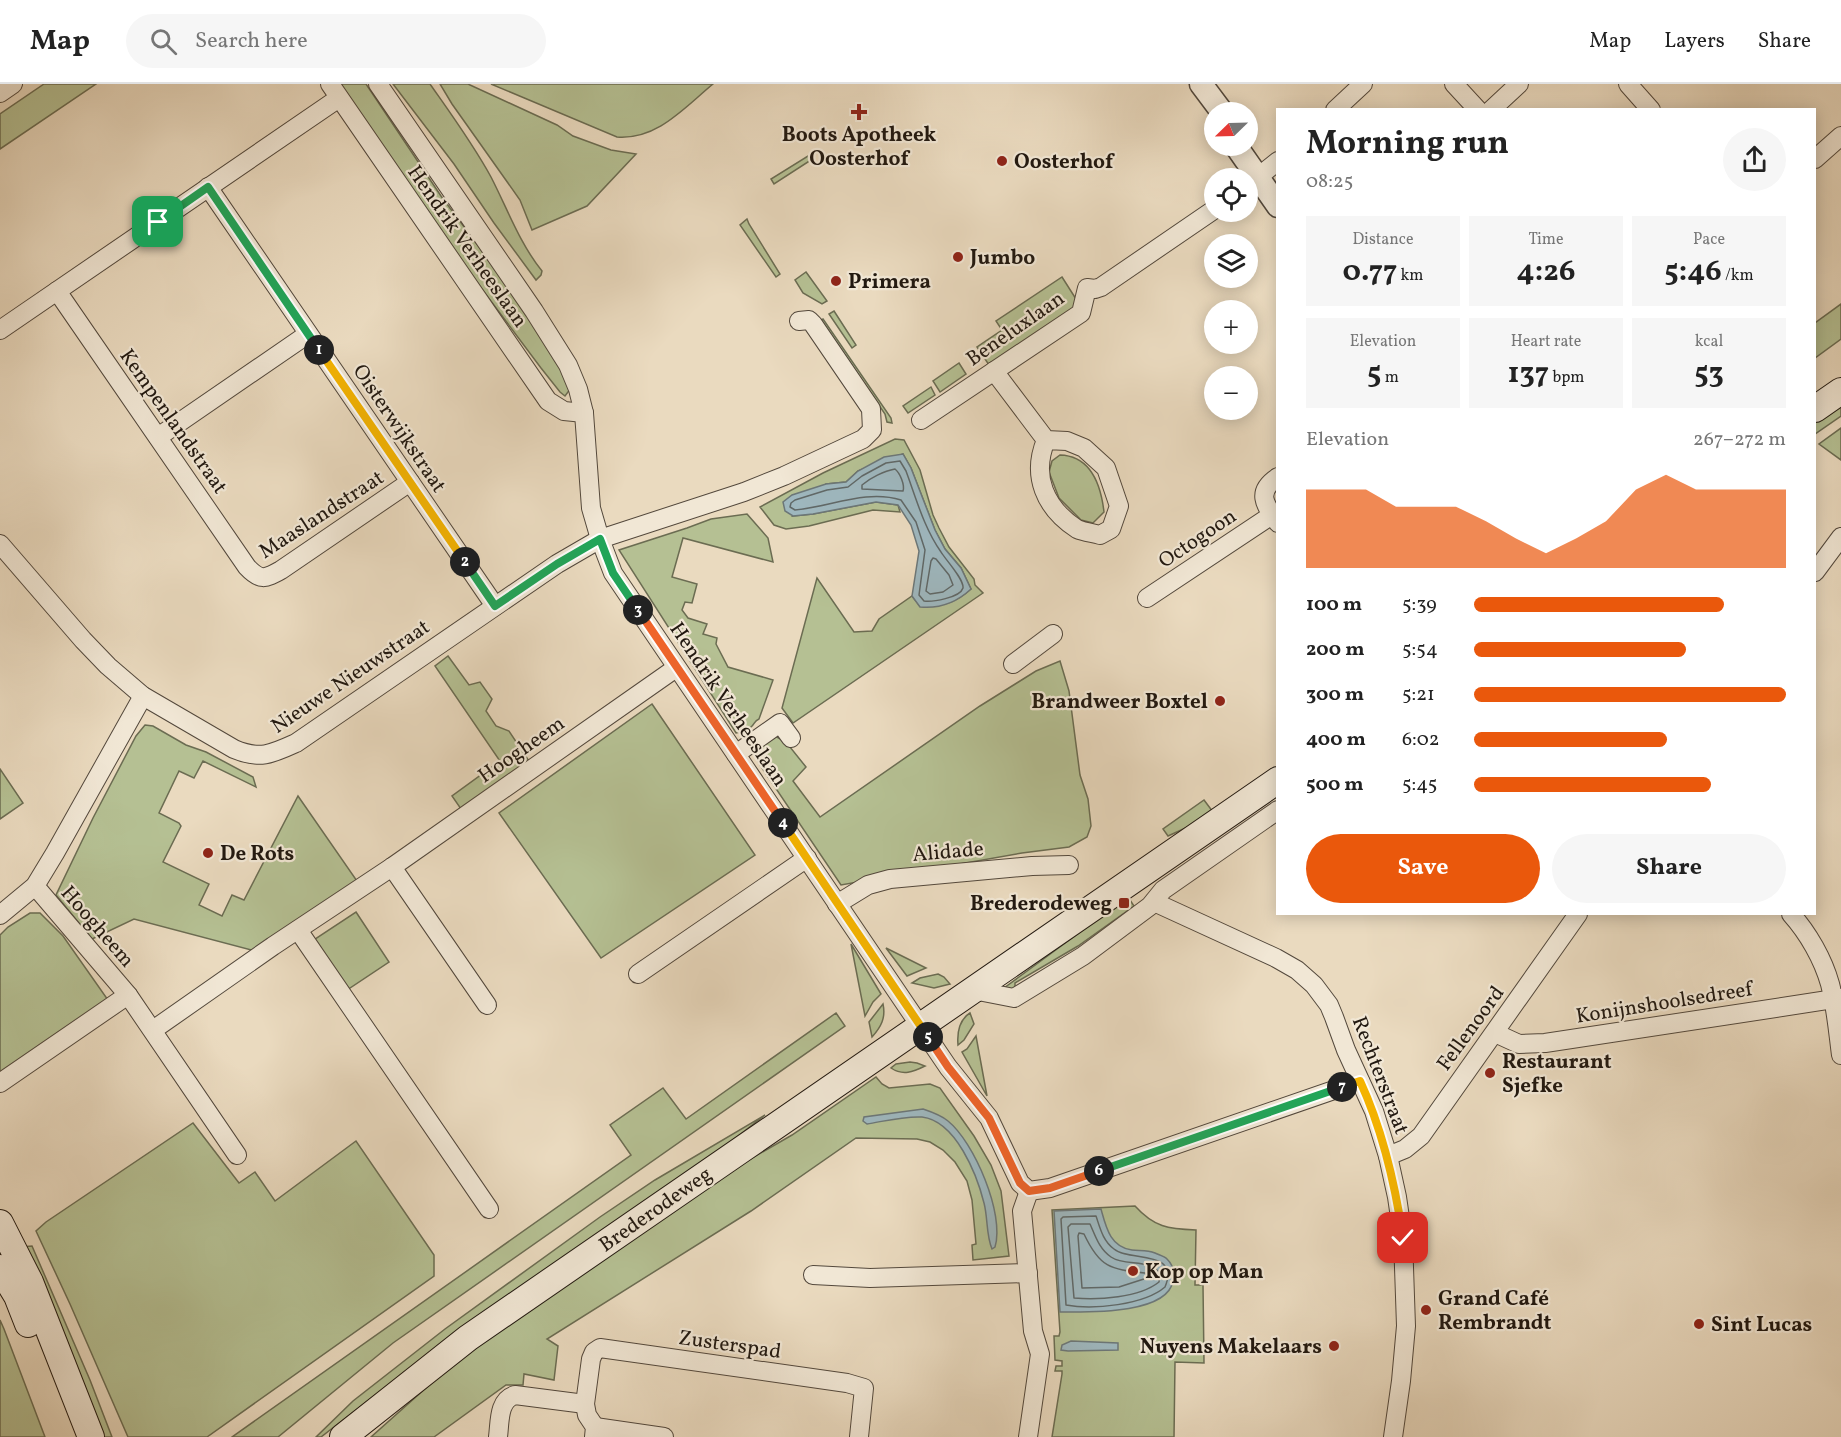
<!DOCTYPE html>
<meta charset="utf-8">
<style>
:root{--surface:#fff;--page:#f6f6f6;--text:#222;--muted:#767676;--line:#e0e0e0;--accent:#ea580c}
body{margin:0;font-family:Vollkorn,serif;background:var(--page);color:var(--text);height:100vh;display:flex;flex-direction:column;font-size:22px;white-space:nowrap}
*{box-sizing:border-box;margin:0}
p{font-size:20px;color:var(--muted)}
.icon{flex:none;width:33px;height:33px;fill:none;stroke:currentColor;stroke-width:2;stroke-linecap:round;stroke-linejoin:round}
.map{position:relative;flex:1;overflow:hidden}
.sheet{position:absolute;left:1276px;top:24px;width:540px;height:807px;display:flex;flex-direction:column;background:var(--surface);border-radius:0px;box-shadow:0 3px 15px #0003}
.sheet>*{flex:none}
.needle{width:39px;rotate:247deg}
.fabs{position:absolute;left:1204px;top:18px;display:grid;gap:12px}
.fabs a{display:grid;place-items:center;width:54px;height:54px;border-radius:50%;background:var(--surface);box-shadow:0 3px 15px #0003;font-size:30px}
.pin{position:absolute;display:grid;place-items:center;width:51px;height:51px;color:#fff;margin:-26px;border-radius:12px;box-shadow:0 3px 9px #0006}
.km{position:absolute;width:30px;height:30px;margin:-15px;border-radius:50%;background:#222;color:#fff;font-size:16px;line-height:30px;text-align:center}
.round{display:grid;place-items:center;flex:none;width:63px;height:63px;border-radius:32px;background:var(--page)}
.headline{display:flex;align-items:center;justify-content:space-between;height:102px;padding:0 30px}
h1{font-size:33px;font-weight:700;line-height:45px}
.stats{display:grid;grid-template-columns:repeat(3,1fr);gap:9px;height:102px;padding:6px 30px}
.stats div{display:grid;align-content:center;border-radius:0px;background:var(--page);text-align:center}
.stats b{font-size:30px;font-weight:700}
.stats small{font-size:16px;font-weight:400}
.stats p{font-size:16px}
.chart{height:168px;padding:12px 30px}
.chart p{display:flex;justify-content:space-between}
.chart svg{width:100%;height:108px;margin-top:6px;fill:var(--accent);opacity:.7}
.cta{display:flex;gap:12px;margin-top:auto;padding:12px 30px}
.cta a{flex:1;height:69px;border-radius:36px;background:var(--accent);color:#fff;font-size:24px;font-weight:700;line-height:69px;text-align:center}
.cta a+a{background:var(--page);color:var(--text)}
ul{padding:0 30px;list-style:none;font-size:20px}
li{display:grid;grid-template-columns:96px 72px 1fr;align-items:center;height:45px}
li i{height:15px;border-radius:8px;background:var(--accent)}
header{display:flex;align-items:center;gap:36px;box-sizing:border-box;height:84px;padding:0 30px;background:var(--surface);border-bottom:2px solid var(--line)}
header strong{font-size:28px}
nav{display:flex;gap:33px;margin-inline-start:auto;font-size:21px}
.search{width:420px;height:54px;background:var(--page);display:flex;align-items:center;gap:15px;box-sizing:border-box;padding:0 21px;border-radius:33px;color:var(--muted);font-size:22px}
.map>svg:first-child{display:block}
.green{fill:#b5c093;stroke:#6b6c52;stroke-width:1.5}
.water{fill:#9eb7be;stroke:#6c7778;stroke-width:1.5}
.lines{fill:none;stroke-linecap:round;stroke-linejoin:round}
.shore{stroke:#606867;stroke-width:1.5}
.minor-casing{stroke:#53483c;stroke-width:20}
.tertiary-casing{stroke:#53483c;stroke-width:25}
.secondary-casing{stroke:#211810;stroke-width:28}
.minor{stroke:#f1e7d5;stroke-width:18}
.tertiary{stroke:#f1e7d5;stroke-width:22}
.secondary{stroke:#f1e7d5;stroke-width:26}
.split-1-casing{stroke:#fff;stroke-width:12}
.split-2-casing{stroke:#fff;stroke-width:12}
.split-3-casing{stroke:#fff;stroke-width:12}
.split-4-casing{stroke:#fff;stroke-width:12}
.split-5-casing{stroke:#fff;stroke-width:12}
.split-6-casing{stroke:#fff;stroke-width:12}
.split-7-casing{stroke:#fff;stroke-width:12}
.split-8-casing{stroke:#fff;stroke-width:12}
.split-1{stroke:#22a559;stroke-width:8}
.split-2{stroke:#f5b400;stroke-width:8}
.split-3{stroke:#22a559;stroke-width:8}
.split-4{stroke:#f0652b;stroke-width:8}
.split-5{stroke:#f5b400;stroke-width:8}
.split-6{stroke:#f0652b;stroke-width:8}
.split-7{stroke:#22a559;stroke-width:8}
.split-8{stroke:#f5b400;stroke-width:8}
.poi-dot{fill:#8f2418;stroke:#f1e7d5;stroke-width:2}
.labels{text-anchor:middle;stroke-width:4.5;stroke-linejoin:round;paint-order:stroke}
.poi-label{font-size:21px;font-weight:bold;fill:#211810;stroke:#f1e7d5;text-anchor:start}
.street-label{font-size:21px;fill:#211810;stroke:#f1e7d5}
</style>
<header>
<strong>Map</strong>
<div class="search"><svg class="icon" aria-label="search" viewBox="0 0 24 24"><circle cx="10" cy="10" r="6"/><path d="M15 15l6 6"/></svg>Search here</div>
<nav><a>Map</a><a>Layers</a><a>Share</a></nav>
</header>
<div class="map">
<svg width="1841" height="1353" viewBox="0 0 1841 1353">
<rect width="100%" height="100%" fill="#eadabf"/>
<filter id="stains"><feTurbulence type="fractalNoise" baseFrequency=".00333" numOctaves="4"/><feColorMatrix values="0 0 0 0 .2 0 0 0 0 .09 0 0 0 0 .02 0 0 0 .5 -.17"/></filter>
<radialGradient id="worn" r=".72"><stop offset=".6" stop-color="#630" stop-opacity="0"/><stop offset="1" stop-color="#630" stop-opacity=".3"/></radialGradient>
<g class="green">
<polygon points="44,0 96,0 0,65 0,30"/>
<polygon points="338,0 366,0 441,112 545,251 571,304 565,312 560,308 541,284 449,161"/>
<path d="M 393,0 L 430,0 C 451,30 473,60 491,93 C 507,124 520,160 542,187 L 541,191 L 536,196 L 494,139 L 454,80 Z"/>
<polygon points="440,0 468,0 557,41 573,52 611,66 636,70 587,122 532,146 520,116 452,20"/>
<path d="M 491,0 L 713,0 C 684,24 657,56 617,53 Z"/>
<polygon points="808,72 811,76 774,100 771,95"/>
<polygon points="747,135 749,140 780,190 776,193 740,141"/>
<polygon points="806,188 827,217 822,220 803,209 795,196"/>
<polygon points="1062,193 1076,215 1076,222 989,281 977,263 1002,246 996,237"/>
<polygon points="1841,220 1841,255 1815,274 1815,239"/>
<polygon points="834,227 856,261 852,264 829,230"/>
<polygon points="823,235 891,334 892,339 887,338 885,330 821,236"/>
<polygon points="959,279 966,290 940,308 933,297"/>
<polygon points="931,303 935,311 908,329 903,322"/>
<polygon points="1841,317 1841,332 1815,350 1815,335"/>
<polygon points="1841,344 1841,376 1819,360"/>
<path d="M 895,355 L 904,356 L 920,386 L 933,431 L 939,444 L 949,463 L 974,495 L 975,501 L 983,509 L 793,639 L 782,624 L 817,494 L 854,548 L 872,547 L 879,535 L 912,512 L 920,522 C 943,521 953,521 971,505 L 961,484 L 945,465 L 935,446 L 911,384 L 903,370 L 858,387 L 846,398 L 826,400 L 793,432 L 813,430 L 876,418 L 898,421 L 900,428 L 873,426 L 809,442 L 786,445 L 774,441 L 760,423 L 823,389 Z"/>
<path d="M 1060,371 C 1091,372 1101,402 1104,428 L 1093,439 L 1081,436 L 1059,414 L 1049,388 L 1052,377 Z"/>
<path d="M 747,430 L 768,454 L 773,478 L 683,454 L 672,493 L 697,500 L 692,519 L 685,518 L 682,526 L 688,534 L 707,540 L 703,550 L 717,554 L 716,560 L 728,583 L 773,596 L 759,635 C 754,637 755,640 751,643 C 747,647 741,648 736,649 L 619,466 L 687,444 L 711,435 Z"/>
<polygon points="448,572 469,601 480,598 492,615 486,627 496,642 509,647 529,677 461,725 452,712 500,677 435,582"/>
<polygon points="1060,577 1069,607 1080,691 1088,715 1091,742 1087,753 1069,763 1022,769 841,801 760,681 755,671 757,664 775,652 786,658 806,683 793,697 820,733 980,622 1036,587"/>
<polygon points="652,620 755,771 601,874 499,729"/>
<polygon points="145,641 153,642 186,661 206,668 253,693 256,703 203,677 194,694 179,687 159,729 179,739 181,742 163,778 209,800 199,821 222,832 232,811 244,816 298,712 357,797 255,867 134,835 92,855 56,811 93,734 136,652"/>
<polygon points="0,685 23,719 0,735"/>
<polygon points="1204,716 1213,728 1212,732 1168,752 1163,745"/>
<polygon points="1128,813 1134,822 1078,862 1015,899 1015,904 1007,907 1004,904"/>
<polygon points="356,828 389,878 347,906 316,861 315,855"/>
<polygon points="30,829 40,829 63,852 108,916 0,991 0,851 8,843"/>
<polygon points="851,860 881,910 873,918 865,932"/>
<polygon points="886,864 926,884 907,892"/>
<polygon points="938,890 944,893 950,900 934,904 912,899 920,894"/>
<path d="M 883,920 C 886,934 881,943 872,953 L 869,938 Z"/>
<polygon points="836,929 845,942 393,1259 278,1353 232,1353 631,1071 610,1041 663,1004 686,1035"/>
<path d="M 970,929 L 974,940 L 964,956 L 958,961 C 957,949 959,936 970,929 Z"/>
<polygon points="976,952 987,1012 962,968 967,965"/>
<path d="M 910,978 L 917,979 L 925,982 C 913,988 903,992 891,984 L 896,980 Z"/>
<polygon points="876,993 882,1000 889,1004 930,1000 940,1004 974,1052 991,1081 1001,1107 1009,1172 973,1176 972,1161 976,1160 972,1116 967,1097 955,1078 943,1066 930,1058 917,1055 856,1054 751,1127 547,1255 558,1262 554,1296 524,1290 523,1301 506,1301 434,1353 371,1353 436,1295 483,1257 740,1081 792,1051"/>
<polygon points="765,1031 728,1060 374,1312 321,1353 316,1353 353,1317 445,1245 600,1133 655,1096"/>
<polygon points="193,1039 239,1099 255,1088 275,1117 356,1057 434,1171 434,1192 207,1353 128,1353 70,1220 36,1147 46,1138"/>
<path d="M 1135,1122 C 1154,1143 1168,1145 1196,1146 L 1195,1201 L 1203,1201 L 1204,1279 L 1175,1278 L 1174,1353 L 1052,1353 L 1062,1290 L 1062,1287 L 1055,1287 L 1056,1282 L 1062,1282 L 1062,1277 L 1055,1276 L 1054,1252 L 1059,1252 L 1060,1248 L 1052,1126 Z"/>
<polygon points="32,1162 90,1296 112,1353 102,1353 21,1163"/>
<polygon points="0,1236 4,1245 45,1353 0,1353"/>
</g>
<g class="water">
<path d="M 903,370 L 911,384 L 935,446 L 945,465 L 961,484 L 971,505 C 956,519 940,525 920,523 L 912,512 L 919,467 L 911,441 L 898,421 L 876,418 L 813,430 L 793,432 L 785,427 L 783,418 L 792,411 L 826,400 L 846,398 L 858,387 L 884,373 Z"/>
<path d="M 923,1025 C 932,1028 941,1031 948,1037 C 974,1058 1005,1130 995,1163 L 992,1165 C 986,1151 988,1134 984,1119 C 977,1091 956,1037 922,1033 C 904,1032 885,1037 867,1040 L 863,1037 L 864,1033 Z"/>
<path d="M 1101,1125 C 1106,1143 1110,1163 1132,1166 C 1140,1167 1147,1166 1155,1169 C 1159,1171 1164,1172 1167,1175 C 1173,1181 1175,1189 1173,1197 C 1167,1231 1086,1228 1060,1228 L 1054,1127 Z"/>
<polygon points="1071,1257 1118,1259 1118,1266 1068,1267 1061,1266 1062,1261"/>
</g>
<g class="lines">
<g class="shore">
<path d="M 900,377 L 906,387 C 916,414 924,444 941,468 C 945,475 964,495 963,504 C 960,514 932,518 924,517 L 919,511 L 925,466 L 916,438 L 901,416 C 866,405 830,423 795,426 L 790,423 L 791,419 L 795,416 L 827,406 L 848,403 L 862,392 L 886,379 Z"/>
<path d="M 895,385 C 900,389 905,401 903,407 L 862,405 L 862,401 C 870,394 884,387 895,385 Z"/>
<polygon points="933,474 936,475 949,491 953,501 943,508 930,510 926,507 931,477"/>
<path d="M 1096,1132 C 1100,1144 1103,1157 1114,1165 C 1129,1178 1181,1165 1165,1203 C 1144,1221 1093,1226 1066,1221 L 1061,1135 L 1063,1133 Z"/>
<path d="M 1071,1140 L 1090,1140 C 1095,1151 1099,1165 1111,1173 C 1125,1183 1151,1174 1160,1190 L 1159,1198 C 1139,1214 1098,1216 1074,1214 L 1068,1143 Z"/>
<path d="M 1079,1149 L 1084,1150 C 1100,1184 1110,1185 1145,1189 L 1147,1191 L 1147,1194 L 1119,1203 L 1082,1204 L 1078,1152 Z"/>
</g>
<g class="minor-casing">
<g id="minor">
<polyline points="330,0 548,317 564,327 584,329"/>
<polyline points="378,0 534,227 568,281 578,305 584,329 591,424 600,455 613,489 948,983 989,1034 1020,1099 1029,1107 1050,1104 1360,997"/>
<polyline points="1454,0 1478,26"/>
<polyline points="1628,0 1651,26"/>
<polyline points="0,9 13,0"/>
<polyline points="1335,26 1363,0"/>
<polyline points="1491,26 1519,0"/>
<polyline points="1815,75 1841,52"/>
<polyline points="1248,101 1278,77"/>
<polyline points="208,103 495,522"/>
<path d="M 57,207 L 247,483 C 260,497 265,495 281,486 L 410,398"/>
<polyline points="0,246 339,14"/>
<path d="M 994,287 L 1046,356 C 1031,392 1045,424 1077,445 C 1084,448 1093,449 1100,451 L 1111,445 L 1119,422 L 1106,384 L 1084,364 L 1067,357 L 1046,356"/>
<polyline points="921,336 1081,229 1087,204 1095,205 1101,203 1215,125"/>
<polyline points="158,353 308,250"/>
<path d="M 1278,393 C 1255,408 1265,421 1278,439"/>
<path d="M 0,460 L 83,556 L 108,582 L 143,612 L 234,665 C 260,676 272,670 296,659 L 557,480 L 600,455 L 744,408 L 784,392 L 863,355 L 872,346 L 871,325 L 813,240 L 809,236 L 799,237"/>
<polyline points="1815,488 1841,453"/>
<polyline points="1147,514 1272,431"/>
<polyline points="1013,580 1053,550"/>
<polyline points="736,670 780,639 791,654"/>
<polyline points="392,783 487,921"/>
<polyline points="35,802 128,911 237,1071"/>
<polyline points="1154,818 1276,874 1297,886 1314,901 1329,921 1334,933 1346,966 1374,1027 1388,1072 1397,1113 1403,1154 1406,1242 1401,1297 1393,1353"/>
<polyline points="837,820 868,801 890,795 1032,782 1069,781"/>
<path d="M 1791,830 C 1808,849 1823,875 1830,900 C 1836,923 1838,948 1841,971"/>
<polyline points="0,831 35,802 55,769 143,612"/>
<polyline points="298,846 489,1125"/>
<polyline points="638,890 807,774"/>
<polyline points="973,906 1014,914 1083,872 1150,822 1163,806 1278,726"/>
<polyline points="153,946 273,862 392,783 676,584"/>
<polyline points="1495,949 1519,960 1545,959 1841,914"/>
<polyline points="0,999 128,911"/>
<polyline points="1388,1072 1405,1065 1421,1052 1578,830"/>
<polyline points="813,1191 870,1194 1028,1189"/>
<polyline points="595,1343 664,1353"/>
<path d="M 498,1353 C 500,1338 498,1316 515,1311 L 585,1320"/>
<polyline points="594,1353 595,1343 587,1331 585,1320 591,1275 594,1268 600,1264 847,1299 864,1304 859,1353"/>
<polyline points="1028,1353 1040,1270 1033,1247 1022,1127 1029,1107"/>
</g>
</g>
<g class="tertiary-casing">
<g id="tertiary">
<polyline points="1201,0 1222,28"/>
<polyline points="1236,62 1278,122"/>
</g>
</g>
<g class="secondary-casing">
<g id="secondary">
<polyline points="1815,325 1841,307"/>
<polyline points="0,1139 30,1198 91,1353"/>
<polyline points="0,1184 17,1212 28,1240"/>
<polyline points="343,1353 468,1254 1278,696"/>
</g>
</g>
<use href="#minor" class="minor"/>
<use href="#tertiary" class="tertiary"/>
<use href="#secondary" class="secondary"/>
</g>
<g class="lines">
<g class="split-1-casing">
<polyline id="split-1" points="158,138 208,103 319,266"/>
</g>
<g class="split-2-casing">
<polyline id="split-2" points="319,266 465,478"/>
</g>
<g class="split-3-casing">
<polyline id="split-3" points="465,478 495,522 557,480 600,455 613,489 638,526"/>
</g>
<g class="split-4-casing">
<polyline id="split-4" points="638,526 783,739"/>
</g>
<g class="split-5-casing">
<polyline id="split-5" points="783,739 928,953"/>
</g>
<g class="split-6-casing">
<polyline id="split-6" points="928,953 948,983 989,1034 1020,1099 1029,1107 1050,1104 1099,1087"/>
</g>
<g class="split-7-casing">
<polyline id="split-7" points="1099,1087 1342,1003"/>
</g>
<g class="split-8-casing">
<path id="split-8" d="M 1342,1003 L 1360,997 C 1383,1047 1395,1099 1403,1154"/>
</g>
<use href="#split-1" class="split-1"/>
<use href="#split-2" class="split-2"/>
<use href="#split-3" class="split-3"/>
<use href="#split-4" class="split-4"/>
<use href="#split-5" class="split-5"/>
<use href="#split-6" class="split-6"/>
<use href="#split-7" class="split-7"/>
<use href="#split-8" class="split-8"/>
</g>
<g class="poi-dot">
<path d="M856 19h6v6h6v6h-6v6h-6v-6h-6v-6h6z"/>
<circle cx="1002" cy="77" r="6"/>
<circle cx="958" cy="173" r="6"/>
<circle cx="836" cy="197" r="6"/>
<circle cx="1220" cy="617" r="6"/>
<circle cx="208" cy="769" r="6"/>
<rect x="1118" y="813" width="12" height="12" rx="3"/>
<circle cx="1490" cy="989" r="6"/>
<circle cx="1133" cy="1187" r="6"/>
<circle cx="1426" cy="1226" r="6"/>
<circle cx="1699" cy="1240" r="6"/>
<circle cx="1334" cy="1262" r="6"/>
</g>
<g class="labels">
<g class="poi-label">
<text x="859" y="57" text-anchor="middle">Boots Apotheek<tspan x="859" dy="24">Oosterhof</tspan></text>
<text x="1014" y="84">Oosterhof</text>
<text x="970" y="180">Jumbo</text>
<text x="848" y="204">Primera</text>
<text x="1208" y="624" text-anchor="end">Brandweer Boxtel</text>
<text x="220" y="776">De Rots</text>
<text x="1112" y="826" text-anchor="end">Brederodeweg</text>
<text x="1502" y="984">Restaurant<tspan x="1502" dy="24">Sjefke</tspan></text>
<text x="1145" y="1194">Kop op Man</text>
<text x="1438" y="1221">Grand Café<tspan x="1438" dy="24">Rembrandt</tspan></text>
<text x="1711" y="1247">Sint Lucas</text>
<text x="1322" y="1269" text-anchor="end">Nuyens Makelaars</text>
</g>
<g class="street-label">
<text transform="translate(468 162) rotate(55)" y="7">Hendrik Verheeslaan</text>
<text transform="translate(1015 244) rotate(-35)" y="7">Beneluxlaan</text>
<text transform="translate(174 337) rotate(55)" y="7">Kempenlandstraat</text>
<text transform="translate(400 344) rotate(56)" y="7">Oisterwijkstraat</text>
<text transform="translate(321 430) rotate(-33)" y="7">Maaslandstraat</text>
<text transform="translate(1197 454) rotate(-34)" y="7">Octogoon</text>
<text transform="translate(350 592) rotate(-34)" y="7">Nieuwe Nieuwstraat</text>
<text transform="translate(729 620) rotate(56)" y="7">Hendrik Verheeslaan</text>
<text transform="translate(521 665) rotate(-35)" y="7">Hoogheem</text>
<text transform="translate(948 767) rotate(-5)" y="7">Alidade</text>
<text transform="translate(98 842) rotate(49)" y="7">Hoogheem</text>
<text transform="translate(1664 918) rotate(-9)" y="7">Konijnshoolsedreef</text>
<text transform="translate(1470 944) rotate(-54)" y="7">Fellenoord</text>
<text transform="translate(1381 991) rotate(69)" y="7">Rechterstraat</text>
<text transform="translate(655 1125) rotate(-35)" y="7">Brederodeweg</text>
<text transform="translate(730 1260) rotate(8)" y="7">Zusterspad</text>
</g>
</g>
<rect width="100%" height="100%" filter="url(#stains)"/>
<rect width="100%" height="100%" fill="url(#worn)"/>
</svg>
<div class="fabs">
<a><svg class="needle" viewBox="-14 -14 28 28"><path d="M0-13l5 13h-10z" fill="#e53935"/><path d="M0 13l5-13h-10z" fill="#767676"/></svg></a>
<a><svg class="icon" aria-label="locate" viewBox="0 0 24 24"><circle cx="12" cy="12" r="6"/><path d="M12 2v4M12 18v4M2 12h4M18 12h4"/></svg></a>
<a><svg class="icon" aria-label="layers" viewBox="0 0 24 24"><path d="M12 4l9 5-9 5-9-5zM3 14l9 5 9-5"/></svg></a>
<a>+</a>
<a>−</a>
</div>
<div class="pin" style="left:158px;top:138px;background:#1e9e55"><svg class="icon" aria-label="arrive" viewBox="0 0 24 24"><path d="M6 21V4h12l-3 4 3 4H6"/></svg></div>
<div class="pin" style="left:1403px;top:1154px;background:#d93025"><svg class="icon" aria-label="check" viewBox="0 0 24 24"><path d="M5 12l5 5 9-10"/></svg></div>
<b class="km" style="left:319px;top:266px">1</b>
<b class="km" style="left:465px;top:478px">2</b>
<b class="km" style="left:638px;top:526px">3</b>
<b class="km" style="left:783px;top:739px">4</b>
<b class="km" style="left:928px;top:953px">5</b>
<b class="km" style="left:1099px;top:1087px">6</b>
<b class="km" style="left:1342px;top:1003px">7</b>
<section class="sheet">
<div class="headline"><div><h1>Morning run</h1><p>08:25</p></div><a class="round"><svg class="icon" aria-label="share" viewBox="0 0 24 24"><path d="M12 15V3M7 8l5-5 5 5M5 13v7h14v-7"/></svg></a></div>
<div class="stats">
<div><p>Distance</p><b>0.77<small> km</small></b></div>
<div><p>Time</p><b>4:26</b></div>
<div><p>Pace</p><b>5:46<small> /km</small></b></div>
</div>
<div class="stats">
<div><p>Elevation</p><b>5<small> m</small></b></div>
<div><p>Heart rate</p><b>137<small> bpm</small></b></div>
<div><p>kcal</p><b>53</b></div>
</div>
<div class="chart"><p><span>Elevation</span>267–272 m</p>
<svg viewBox="0 0 160 44" preserveAspectRatio="none"><path d="M0 44V12L10 12L20 12L30 19L40 19L50 19L60 25L70 32L80 38L90 32L100 25L110 12L120 6L130 12L140 12L150 12L160 12V44z"/></svg>
</div>
<ul>
<li><b>100 m</b>5:39<i style="width:80%"></i></li>
<li><b>200 m</b>5:54<i style="width:68%"></i></li>
<li><b>300 m</b>5:21<i style="width:100%"></i></li>
<li><b>400 m</b>6:02<i style="width:62%"></i></li>
<li><b>500 m</b>5:45<i style="width:76%"></i></li>
</ul>
<div class="cta"><a>Save</a><a>Share</a></div>
</section>
</div>
